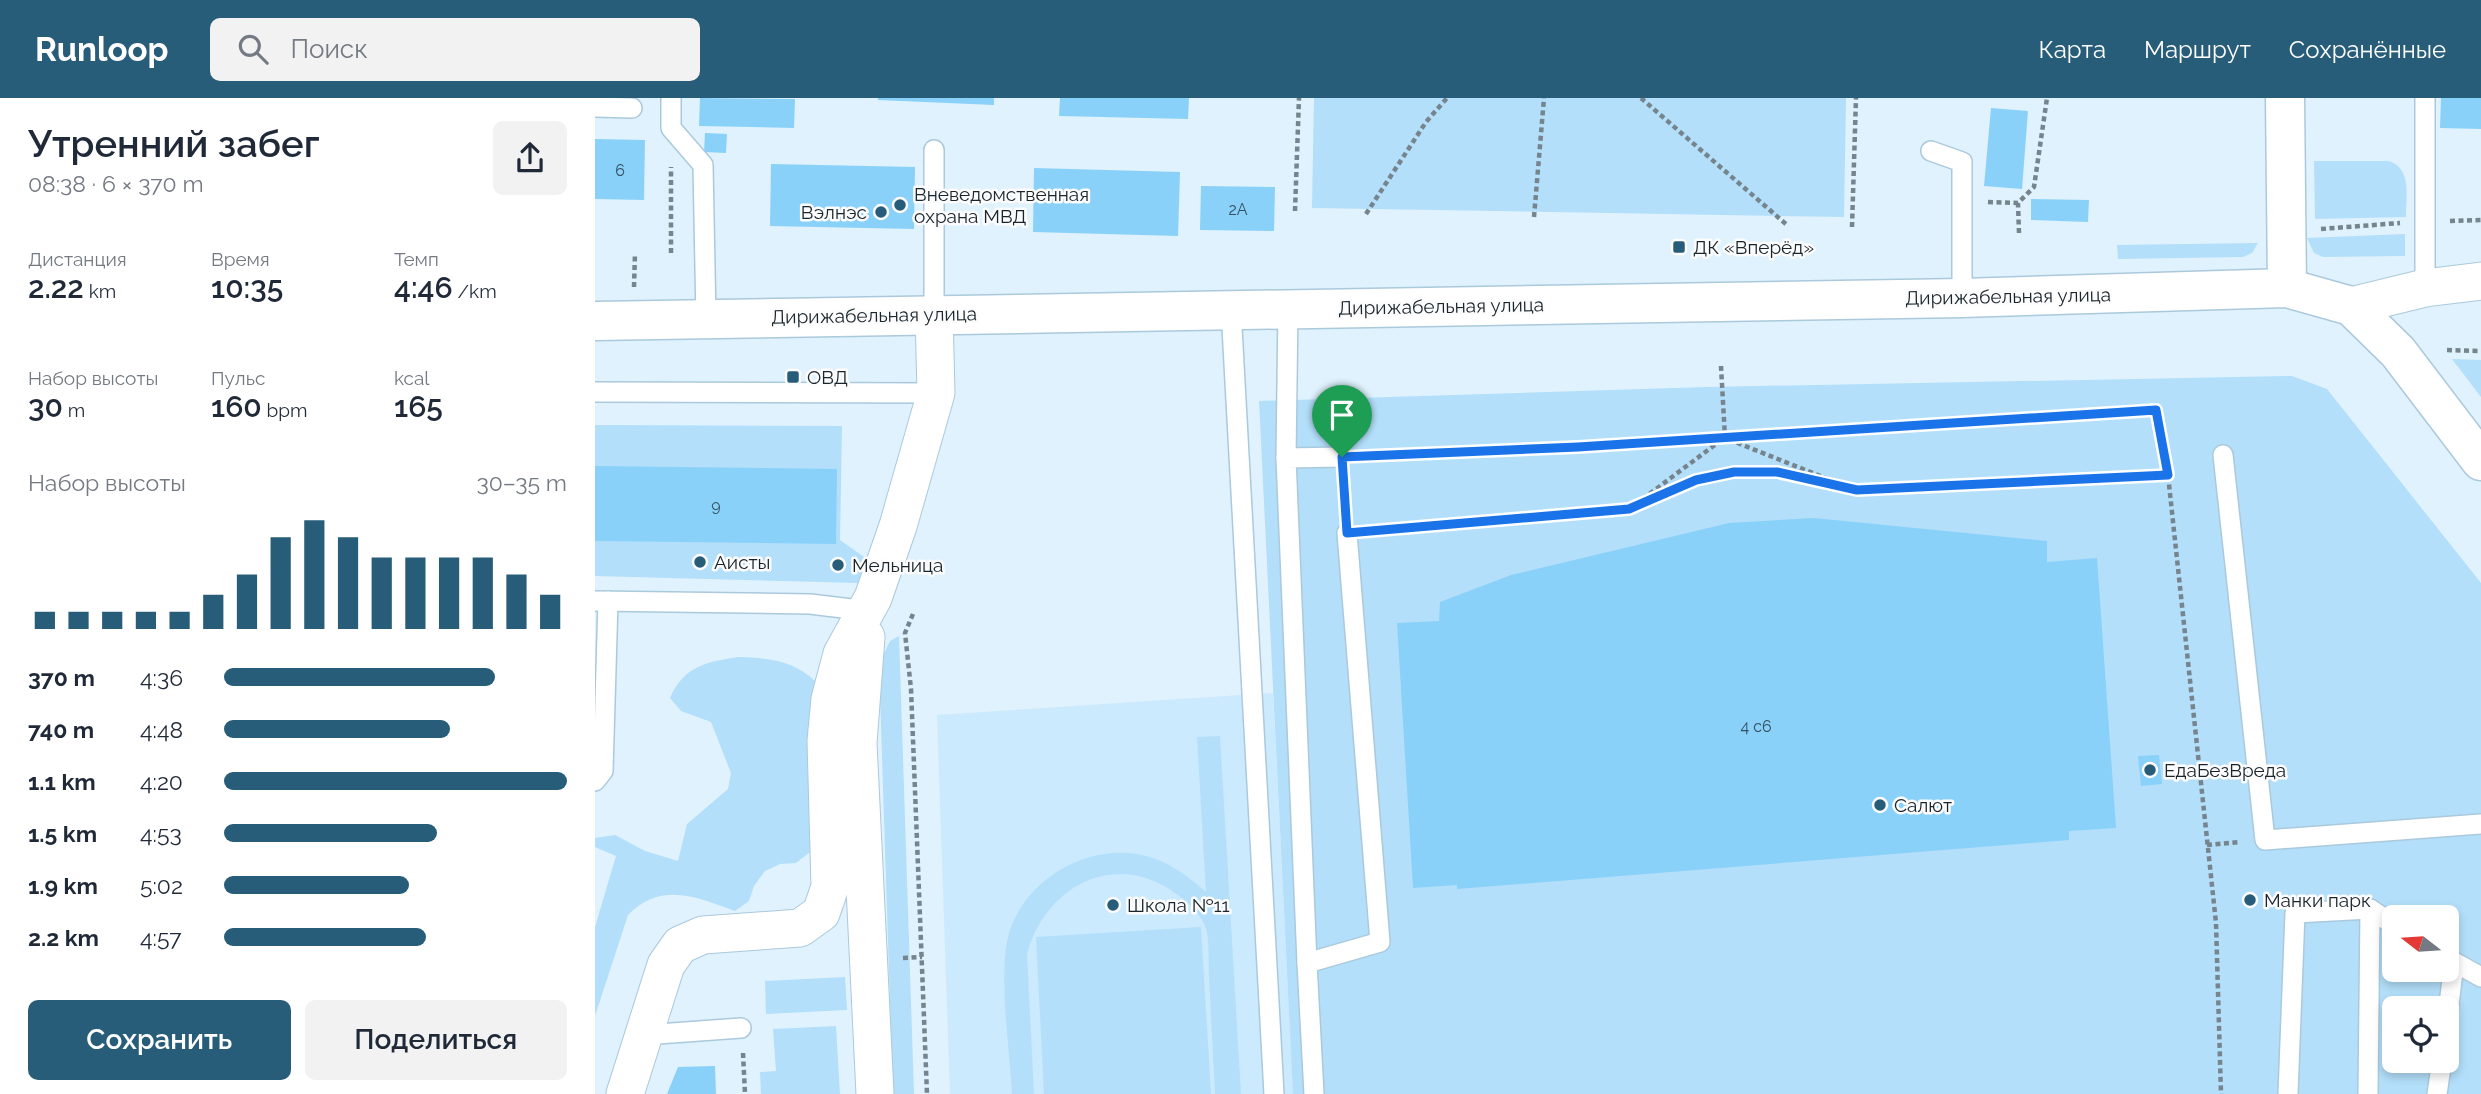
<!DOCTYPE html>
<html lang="ru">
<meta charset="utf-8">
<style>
:root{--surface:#fff;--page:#f2f2f3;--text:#1f2937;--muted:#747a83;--accent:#285d79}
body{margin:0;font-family:Raleway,sans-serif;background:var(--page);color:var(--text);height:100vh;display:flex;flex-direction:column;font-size:26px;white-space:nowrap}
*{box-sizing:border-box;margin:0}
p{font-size:23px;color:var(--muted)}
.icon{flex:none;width:38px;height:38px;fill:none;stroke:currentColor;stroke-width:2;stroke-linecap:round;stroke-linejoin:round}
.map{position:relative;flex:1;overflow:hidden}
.sheet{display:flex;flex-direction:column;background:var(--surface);width:595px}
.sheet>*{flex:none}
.needle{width:46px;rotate:287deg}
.tools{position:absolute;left:1787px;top:807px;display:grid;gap:14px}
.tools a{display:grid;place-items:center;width:77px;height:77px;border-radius:10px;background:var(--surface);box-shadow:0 4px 10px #0003;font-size:35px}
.pin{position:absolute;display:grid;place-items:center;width:60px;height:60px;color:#fff;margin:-72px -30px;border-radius:50% 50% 50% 0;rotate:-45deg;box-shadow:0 0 7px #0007}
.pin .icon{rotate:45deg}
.round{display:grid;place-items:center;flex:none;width:74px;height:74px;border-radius:10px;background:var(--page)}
.summary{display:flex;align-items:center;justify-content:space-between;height:119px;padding:0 28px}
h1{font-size:38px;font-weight:600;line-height:52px}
.metrics{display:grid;grid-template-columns:repeat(3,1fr);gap:10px;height:119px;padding:7px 28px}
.metrics div{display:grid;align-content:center}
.metrics b{font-size:30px;font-weight:600}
.metrics small{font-size:19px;font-weight:400}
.metrics p{font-size:19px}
.chart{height:196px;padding:14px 28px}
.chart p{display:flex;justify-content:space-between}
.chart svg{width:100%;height:126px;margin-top:7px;stroke:var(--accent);stroke-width:6}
.action{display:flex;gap:14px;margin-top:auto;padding:14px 28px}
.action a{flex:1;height:80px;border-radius:10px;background:var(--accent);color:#fff;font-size:28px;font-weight:600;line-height:80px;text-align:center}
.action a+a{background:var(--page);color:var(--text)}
ul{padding:0 28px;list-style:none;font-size:23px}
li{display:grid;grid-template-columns:112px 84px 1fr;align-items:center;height:52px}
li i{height:18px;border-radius:9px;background:var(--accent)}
header{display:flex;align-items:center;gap:42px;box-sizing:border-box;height:98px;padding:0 35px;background:var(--accent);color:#fff}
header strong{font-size:33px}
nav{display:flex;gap:38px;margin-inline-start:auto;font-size:24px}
.search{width:490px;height:63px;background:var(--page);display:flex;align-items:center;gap:18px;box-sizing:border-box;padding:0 24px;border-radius:10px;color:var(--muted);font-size:26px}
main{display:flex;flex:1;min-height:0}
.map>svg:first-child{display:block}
.built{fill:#cbeafd}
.green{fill:#b3dffa;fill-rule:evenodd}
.building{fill:#8ad1fa}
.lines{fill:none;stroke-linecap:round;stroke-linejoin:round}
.service-casing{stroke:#abc9dc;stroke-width:22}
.minor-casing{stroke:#abc9dc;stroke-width:39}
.tertiary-casing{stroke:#abc9dc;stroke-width:41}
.secondary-casing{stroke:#abc9dc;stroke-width:41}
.path{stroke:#75848d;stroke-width:4.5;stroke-dasharray:5 3.5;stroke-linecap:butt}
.service{stroke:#fff;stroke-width:19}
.minor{stroke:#fff;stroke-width:37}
.tertiary{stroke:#fff;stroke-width:38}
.secondary{stroke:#fff;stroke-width:38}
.route-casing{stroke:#fff;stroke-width:14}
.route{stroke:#1a73e8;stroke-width:9}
.poi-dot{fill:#285d79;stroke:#fcfcfc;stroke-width:2.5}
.labels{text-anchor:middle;stroke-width:5;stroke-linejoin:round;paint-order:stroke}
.number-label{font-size:16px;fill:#355060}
.poi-label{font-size:19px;fill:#19252c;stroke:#fcfcfc;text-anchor:start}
.street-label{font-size:19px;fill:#19252c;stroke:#fcfcfc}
</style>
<header>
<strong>Runloop</strong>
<div class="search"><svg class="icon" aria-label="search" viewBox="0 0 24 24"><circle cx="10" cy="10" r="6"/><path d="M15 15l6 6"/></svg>Поиск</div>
<nav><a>Карта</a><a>Маршрут</a><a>Сохранённые</a></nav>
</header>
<main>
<section class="sheet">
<div class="summary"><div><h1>Утренний забег</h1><p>08:38 · 6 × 370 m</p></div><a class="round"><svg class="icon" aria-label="share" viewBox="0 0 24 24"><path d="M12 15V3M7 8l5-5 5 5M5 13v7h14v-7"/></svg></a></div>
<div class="metrics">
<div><p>Дистанция</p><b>2.22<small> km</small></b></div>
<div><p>Время</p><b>10:35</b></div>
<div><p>Темп</p><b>4:46<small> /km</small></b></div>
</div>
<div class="metrics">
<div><p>Набор высоты</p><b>30<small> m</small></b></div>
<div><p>Пульс</p><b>160<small> bpm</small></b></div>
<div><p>kcal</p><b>165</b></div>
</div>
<div class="chart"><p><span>Набор высоты</span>30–35 m</p>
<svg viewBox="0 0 160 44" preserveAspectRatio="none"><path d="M5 44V38M15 44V38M25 44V38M35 44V38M45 44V38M55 44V32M65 44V25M75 44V12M85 44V6M95 44V12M105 44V19M115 44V19M125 44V19M135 44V19M145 44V25M155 44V32"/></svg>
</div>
<ul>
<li><b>370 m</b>4:36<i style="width:79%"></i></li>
<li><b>740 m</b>4:48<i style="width:66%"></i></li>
<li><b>1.1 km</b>4:20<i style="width:100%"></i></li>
<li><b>1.5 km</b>4:53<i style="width:62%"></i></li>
<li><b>1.9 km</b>5:02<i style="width:54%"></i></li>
<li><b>2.2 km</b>4:57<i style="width:59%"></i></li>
</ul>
<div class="action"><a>Сохранить</a><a>Поделиться</a></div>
</section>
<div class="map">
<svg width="1886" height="996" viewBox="0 0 1886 996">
<rect width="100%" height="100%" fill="#dff2fd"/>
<polygon class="built" points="678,595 698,996 355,996 342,617"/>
<g class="green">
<polygon points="719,0 1251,0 1249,119 717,110"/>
<path d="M 1719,63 L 1794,63 C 1817,71 1811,98 1811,119 L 1720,121 Z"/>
<polygon points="1810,136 1810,158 1728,159 1719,155 1712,140"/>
<polygon points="1663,145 1657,155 1648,159 1523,161 1522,147"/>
<polygon points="1857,261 1886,262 1886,299"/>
<path d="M 1697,278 L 1732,291 L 1886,485 L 1886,996 L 698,996 L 664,303 L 1111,289 ZM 1799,819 L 1852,819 L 1852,872 L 1799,872 ZM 1799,910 L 1852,910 L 1852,962 L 1799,962 Z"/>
<polygon points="0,327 247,328 245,442 269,459 264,485 0,478"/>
<polygon points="304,538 319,996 298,996 284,566 295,543"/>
<path d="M 143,559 C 173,560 199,562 221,584 L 215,754 L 201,765 L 185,766 L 170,773 L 159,788 L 154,803 L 140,813 C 102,799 66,783 33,817 L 0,918 L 0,829 L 21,758 L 0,749 L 0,740 L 20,737 L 50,753 L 83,763 L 92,726 L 133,691 L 136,675 L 116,624 L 86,613 L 75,600 C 89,568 111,564 143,559 Z"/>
<path d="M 625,638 L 646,996 L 620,996 C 618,957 616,918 614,879 C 613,864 615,845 611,831 C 608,818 591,802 580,795 C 519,751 450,789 432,856 L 439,996 L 417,996 C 415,952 402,871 415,832 C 434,776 502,741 558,760 C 579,767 595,780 611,794 L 602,639 Z"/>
<polygon points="606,829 616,996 449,996 441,839"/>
<polygon points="250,879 252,912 171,916 170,883"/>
<polygon points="241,928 245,996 166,996 165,974 181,973 178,931"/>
</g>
<g class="building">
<polygon points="105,0 200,1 199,30 104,28"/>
<polygon points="283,0 399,0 399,7 283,2"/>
<polygon points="465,0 594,0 593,21 464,18"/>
<polygon points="1846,0 1886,0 1886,31 1845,30"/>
<polygon points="1396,10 1433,13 1427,91 1389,88"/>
<polygon points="110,35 132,36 131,55 109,54"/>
<polygon points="0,41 50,42 49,102 0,101"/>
<polygon points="176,66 320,69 319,131 175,128"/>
<polygon points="439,70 585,74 583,138 438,134"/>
<polygon points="606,88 680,89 679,133 605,132"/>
<polygon points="1436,101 1494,102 1493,124 1436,122"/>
<polygon points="0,368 242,371 241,446 0,443"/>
<polygon points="1219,420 1452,443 1452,464 1502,460 1521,730 1474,733 1474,742 862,791 862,787 818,790 802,525 844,523 845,504 916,477 1134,425"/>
<polygon points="1564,657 1567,686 1546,688 1543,658"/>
<polygon points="120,968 121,996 72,996 83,969"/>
</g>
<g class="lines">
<g class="service-casing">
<g id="service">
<polyline points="76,0 76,30 108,67 111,222"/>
<polyline points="1830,0 1830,190"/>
<polyline points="0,9 37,10"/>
<polyline points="1336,53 1367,64 1367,200"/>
<polyline points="636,211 679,996"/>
<polyline points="339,215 339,52"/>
<polyline points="0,294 341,295"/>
<polyline points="1628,357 1670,742 1886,726"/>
<polyline points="691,360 693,210"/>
<polyline points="0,503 215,506 273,513"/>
<polyline points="0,683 8,673 13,503"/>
<polyline points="1852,860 1886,879"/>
<polyline points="712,865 691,360 747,359"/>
<polyline points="1852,923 1859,865"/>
<polyline points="49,937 146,930"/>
<polyline points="719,996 712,865 785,844 752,435"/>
<polyline points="1693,996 1700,815 1775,811 1799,827"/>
<polyline points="1773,996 1775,811"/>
<polyline points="1842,996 1847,962"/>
</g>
</g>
<g class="minor-casing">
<g id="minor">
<polyline points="1756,208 1830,190 1886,183"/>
<polyline points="271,539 263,645 280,996"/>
<polyline points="30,996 71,867 85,847 108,837 205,830 226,815 235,789 231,643 235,601 247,556 278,500 303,428 341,295 339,215"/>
</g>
</g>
<g class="tertiary-casing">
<polyline id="tertiary" points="1690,0 1692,190"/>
</g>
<g class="secondary-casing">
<polyline id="secondary" points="0,223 1367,200 1692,190 1756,208 1803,254 1886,363"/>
</g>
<g class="path">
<polyline points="1046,0 1192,127"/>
<polyline points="1393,104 1423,105"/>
<polyline points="700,113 704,0"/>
<polyline points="771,116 831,24 852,0"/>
<polyline points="939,119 949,0"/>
<polyline points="1855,123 1886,122"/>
<polyline points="1257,129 1261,0"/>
<polyline points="1726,131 1805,125"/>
<polyline points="1424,135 1423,105 1439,89 1452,0"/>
<polyline points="76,155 76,69"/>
<polyline points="39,189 40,155"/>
<polyline points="1852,252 1886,253"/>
<polyline points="1126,268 1130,340 1248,387"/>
<polyline points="771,358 983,349 1561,312 1573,377 1621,825 1626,996"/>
<polyline points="748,382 750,412"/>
<polyline points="1260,391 1573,377"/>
<polyline points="1041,406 1129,340"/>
<polyline points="776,433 1034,411 1101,382 1139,374 1182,374 1262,392"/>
<polyline points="318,516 310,535 316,591 332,996"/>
<polyline points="1612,747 1645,744"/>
<polyline points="308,860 327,859"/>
<polyline points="148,955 150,996"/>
</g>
<use href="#service" class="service"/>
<use href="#minor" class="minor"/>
<use href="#tertiary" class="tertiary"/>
<use href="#secondary" class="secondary"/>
</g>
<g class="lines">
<g class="route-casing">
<polygon id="route" points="1561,312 1573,377 1262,392 1182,374 1139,374 1101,382 1034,411 752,435 747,359 983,349"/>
</g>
<use href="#route" class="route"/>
</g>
<g class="poi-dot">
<circle cx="305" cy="107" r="7"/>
<circle cx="286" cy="114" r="7"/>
<rect x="1077" y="142" width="14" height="14" rx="3.5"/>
<rect x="191" y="272" width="14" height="14" rx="3.5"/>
<circle cx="105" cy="464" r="7"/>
<circle cx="243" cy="467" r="7"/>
<circle cx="1555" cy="672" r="7"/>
<circle cx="1285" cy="707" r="7"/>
<circle cx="1655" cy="802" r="7"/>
<circle cx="518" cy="807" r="7"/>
</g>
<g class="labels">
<g class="number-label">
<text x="25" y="78">6</text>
<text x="643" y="117">2А</text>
<text x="121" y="413">9</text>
<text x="1161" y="634">4 с6</text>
</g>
<g class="poi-label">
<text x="319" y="103">Вневедомственная<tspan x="319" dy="22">охрана МВД</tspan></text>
<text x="272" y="121" text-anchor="end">Вэлнэс</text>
<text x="1098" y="156">ДК «Вперёд»</text>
<text x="212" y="286">ОВД</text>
<text x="119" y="471">Аисты</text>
<text x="257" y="474">Мельница</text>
<text x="1569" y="679">ЕдаБезВреда</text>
<text x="1299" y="714">Салют</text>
<text x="1669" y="809">Манки парк</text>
<text x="532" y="814">Школа №11</text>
</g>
<g class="street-label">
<text transform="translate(1413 198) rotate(-1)" y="7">Дирижабельная улица</text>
<text transform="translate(846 208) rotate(-1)" y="7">Дирижабельная улица</text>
<text transform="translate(279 217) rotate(-1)" y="7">Дирижабельная улица</text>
</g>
</g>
</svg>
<div class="tools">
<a><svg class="needle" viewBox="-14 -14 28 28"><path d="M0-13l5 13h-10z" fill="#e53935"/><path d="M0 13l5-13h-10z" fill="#747a83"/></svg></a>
<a><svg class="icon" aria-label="locate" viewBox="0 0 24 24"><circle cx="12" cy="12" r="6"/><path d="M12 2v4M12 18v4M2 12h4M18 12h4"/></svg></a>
</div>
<div class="pin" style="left:747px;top:359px;background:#1e9e55"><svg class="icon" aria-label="arrive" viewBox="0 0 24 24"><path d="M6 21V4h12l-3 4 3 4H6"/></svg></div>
</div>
</main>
